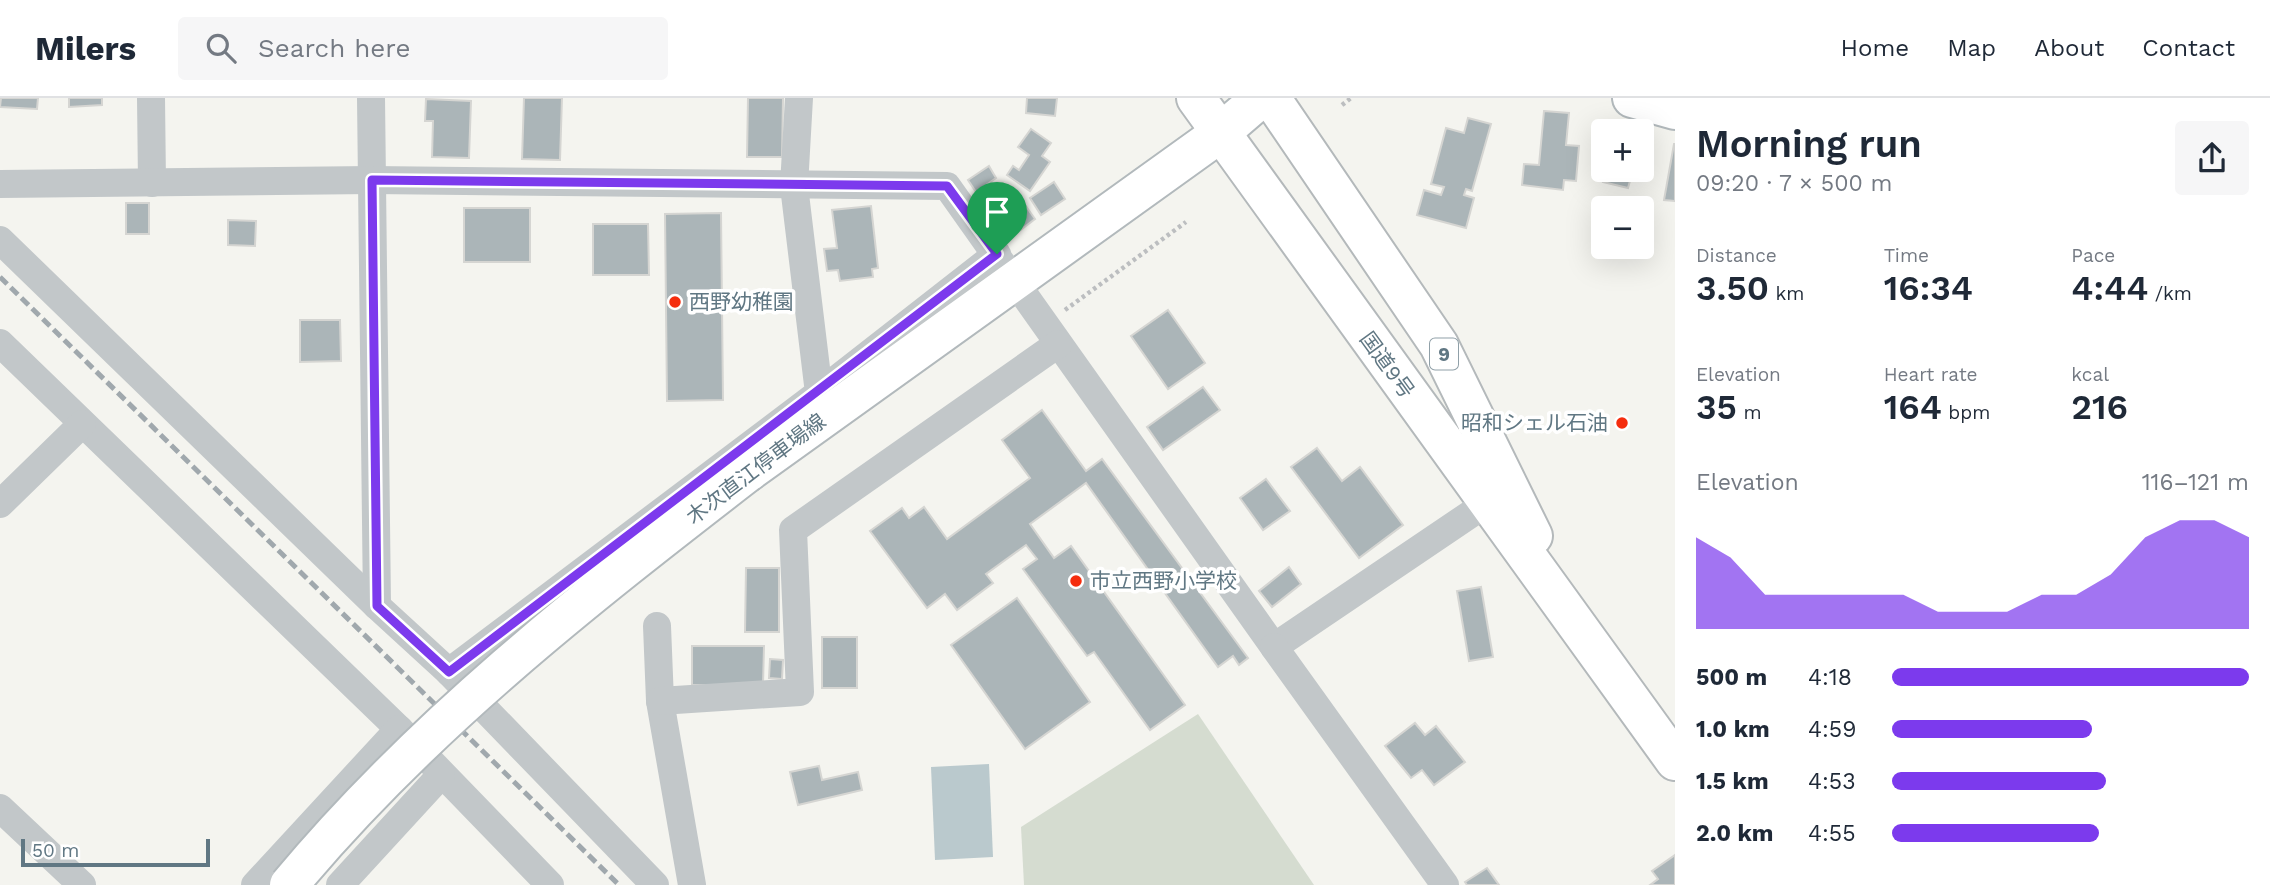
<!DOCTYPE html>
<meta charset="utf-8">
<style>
:root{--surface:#fff;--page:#f6f6f7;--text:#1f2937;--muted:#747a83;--line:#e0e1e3;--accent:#7c3aed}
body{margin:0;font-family:"Work Sans","Noto Sans JP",sans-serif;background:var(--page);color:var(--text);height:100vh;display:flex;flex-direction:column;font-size:26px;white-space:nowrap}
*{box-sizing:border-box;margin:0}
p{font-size:23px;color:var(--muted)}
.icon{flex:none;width:38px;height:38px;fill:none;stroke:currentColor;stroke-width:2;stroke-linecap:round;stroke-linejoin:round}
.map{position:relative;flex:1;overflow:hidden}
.panel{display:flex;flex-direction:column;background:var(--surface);width:595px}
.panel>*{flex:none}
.buttons{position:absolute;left:1591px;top:21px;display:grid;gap:14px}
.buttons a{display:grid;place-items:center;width:63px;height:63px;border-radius:7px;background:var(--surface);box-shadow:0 7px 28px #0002;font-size:35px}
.scale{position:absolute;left:21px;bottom:18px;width:189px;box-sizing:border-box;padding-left:7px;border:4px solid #607783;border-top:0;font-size:19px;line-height:24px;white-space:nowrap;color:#607783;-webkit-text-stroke:5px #fff;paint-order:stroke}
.pin{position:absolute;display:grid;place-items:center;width:60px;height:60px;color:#fff;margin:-72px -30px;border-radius:50% 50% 50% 0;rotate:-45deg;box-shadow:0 0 7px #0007}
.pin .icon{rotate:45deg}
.round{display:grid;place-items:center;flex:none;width:74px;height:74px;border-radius:7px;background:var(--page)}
.headline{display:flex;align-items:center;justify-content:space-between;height:119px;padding:0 21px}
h1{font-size:38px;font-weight:600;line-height:52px}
.metrics{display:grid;grid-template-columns:repeat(3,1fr);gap:10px;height:119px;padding:7px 21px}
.metrics div{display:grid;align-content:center}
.metrics b{font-size:35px;font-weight:600}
.metrics small{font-size:19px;font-weight:400}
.metrics p{font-size:19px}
.chart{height:196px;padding:14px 21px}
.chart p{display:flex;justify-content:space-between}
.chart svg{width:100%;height:126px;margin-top:7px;fill:var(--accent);opacity:.7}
ul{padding:0 21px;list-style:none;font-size:23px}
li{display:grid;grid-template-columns:112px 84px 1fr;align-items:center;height:52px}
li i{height:18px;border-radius:9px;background:var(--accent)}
header{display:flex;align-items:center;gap:42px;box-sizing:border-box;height:98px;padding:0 35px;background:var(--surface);border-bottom:2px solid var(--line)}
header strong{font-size:33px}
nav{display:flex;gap:38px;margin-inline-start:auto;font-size:24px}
.search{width:490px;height:63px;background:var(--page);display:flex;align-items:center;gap:18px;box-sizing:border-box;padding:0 24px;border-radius:7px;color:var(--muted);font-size:26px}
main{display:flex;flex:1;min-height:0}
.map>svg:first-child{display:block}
.green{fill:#d5dcd0}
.water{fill:#bac9cd}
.building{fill:#abb5b8;stroke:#d5d5d2;stroke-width:2}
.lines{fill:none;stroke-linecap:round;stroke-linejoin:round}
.secondary-casing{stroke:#b2b9bc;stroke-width:42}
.highway-casing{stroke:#b4b9bb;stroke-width:42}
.path{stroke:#bcbec0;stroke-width:4.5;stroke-dasharray:3.5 3.5;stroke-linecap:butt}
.street{stroke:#c2c7c9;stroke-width:28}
.secondary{stroke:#fff;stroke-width:38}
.highway{stroke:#fff;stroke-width:38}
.rail{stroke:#a0a8ad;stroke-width:5;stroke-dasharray:10 5;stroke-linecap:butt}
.secondary-bridge-casing{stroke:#b2b9bc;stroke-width:42;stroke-linecap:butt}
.secondary-bridge{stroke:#fff;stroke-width:38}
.route-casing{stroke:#fff;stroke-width:14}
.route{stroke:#7c3aed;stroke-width:9}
.poi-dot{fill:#f52d0e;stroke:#fff;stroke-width:2.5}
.labels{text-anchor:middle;stroke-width:7;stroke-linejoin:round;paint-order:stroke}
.shield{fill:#fff;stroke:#90a0a8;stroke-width:2}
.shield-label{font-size:19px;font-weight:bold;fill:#607783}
.poi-label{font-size:21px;fill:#607783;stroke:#fff;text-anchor:start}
.street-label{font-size:21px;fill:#607783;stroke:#fff}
</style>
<header>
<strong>Milers</strong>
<div class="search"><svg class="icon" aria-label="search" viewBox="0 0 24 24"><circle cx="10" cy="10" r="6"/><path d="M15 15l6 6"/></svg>Search here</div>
<nav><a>Home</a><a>Map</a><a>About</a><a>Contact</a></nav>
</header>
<main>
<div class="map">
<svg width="1675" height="787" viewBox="0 0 1675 787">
<rect width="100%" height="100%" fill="#f4f4ef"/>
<polygon class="green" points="1198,616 1314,787 1024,787 1021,729"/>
<polygon class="water" points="989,666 993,759 935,762 931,669"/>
<g class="building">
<polygon points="1,0 38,0 37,11 0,9"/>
<polygon points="69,0 102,0 102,7 69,9"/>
<polygon points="524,0 562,0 560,62 522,61"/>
<polygon points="748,0 783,0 782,59 747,59"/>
<polygon points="1027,0 1057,0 1055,18 1026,15"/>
<polygon points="426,1 471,3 469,60 432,59 433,23 425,23"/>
<polygon points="1544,13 1569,15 1566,47 1579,48 1576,83 1564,82 1563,92 1522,87 1524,66 1539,67"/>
<polygon points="1468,20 1491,26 1472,93 1466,91 1464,97 1474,100 1466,130 1417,117 1424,92 1441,97 1444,89 1431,86 1446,30 1464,35"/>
<polygon points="1031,31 1051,45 1042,58 1050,64 1030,93 1007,77 1013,68 1019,72 1029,57 1018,49"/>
<polygon points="1674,46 1675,46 1675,103 1664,102"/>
<polygon points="989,68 996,80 976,94 968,82"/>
<polygon points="1607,72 1633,72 1628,90 1603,84"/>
<polygon points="1054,84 1065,101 1041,117 1030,100"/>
<polygon points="1023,104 1035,121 1014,137 1001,120"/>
<rect x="126" y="105" width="23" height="31"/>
<polygon points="871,108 878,170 872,171 873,179 840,183 838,172 827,173 824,151 837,150 832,112"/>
<rect x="464" y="110" width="66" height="54"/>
<polygon points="721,115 723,302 667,303 665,116"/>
<polygon points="228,122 256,123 255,148 228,147"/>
<polygon points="593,126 648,126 649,177 593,177"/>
<polygon points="1168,212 1205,265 1168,291 1131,238"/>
<polygon points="300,222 340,222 341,263 300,264"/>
<polygon points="1203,289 1220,312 1163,352 1147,329"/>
<polygon points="1042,312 1086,373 1102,361 1248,560 1239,567 1233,558 1218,569 1086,385 1030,426 1054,460 1071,448 1185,607 1150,632 1094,554 1087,558 1023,471 1037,461 1026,447 986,476 993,485 957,512 945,496 927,510 870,433 902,410 909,420 924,409 947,441 1030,380 1002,342"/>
<polygon points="1317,350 1342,383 1360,369 1403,427 1359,460 1291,369"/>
<polygon points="1266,381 1290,413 1263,432 1240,400"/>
<polygon points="1289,469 1301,486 1272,509 1259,493"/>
<polygon points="746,470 779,470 779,534 745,534"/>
<polygon points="1481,489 1493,559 1469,563 1457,493"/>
<polygon points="1017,500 1090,604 1025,651 951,547"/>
<rect x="822" y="539" width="35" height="51"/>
<polygon points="692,548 764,548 763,587 692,587"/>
<polygon points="770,561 783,562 782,581 769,580"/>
<polygon points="1415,625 1425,637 1436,628 1465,664 1434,687 1422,672 1411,680 1385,648"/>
<polygon points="819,668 822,682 858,674 862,692 798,707 790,674"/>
<polygon points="1675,757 1675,787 1650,787 1658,781 1652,773"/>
<polygon points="1487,770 1499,787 1467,787 1465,784"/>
</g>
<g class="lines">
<g class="secondary-casing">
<g id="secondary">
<polyline points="1632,0 1675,12"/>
<polyline points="747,375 1219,36 1261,0"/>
</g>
</g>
<g class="highway-casing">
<g id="highway">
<polyline points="1196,0 1675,663"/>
<polyline points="1271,0 1439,247 1533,438"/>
</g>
</g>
<g class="path">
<polyline points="1342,7 1351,0"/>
<polyline points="1065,212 1186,124"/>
</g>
<g class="street">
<polyline points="151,0 152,85"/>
<polyline points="371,0 377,508"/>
<polyline points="0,86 372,82 947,88 1274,549 1487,405"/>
<polyline points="0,142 377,508 449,574 655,787"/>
<polyline points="0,245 399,631 550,787"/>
<polyline points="819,295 997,156"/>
<polyline points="0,406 82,326"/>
<polyline points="657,528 660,603 692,787"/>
<polyline points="1274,549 1445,787"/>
<polyline points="449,574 819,295 794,88 799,0"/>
<polyline points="660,603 800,594 793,432 1058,246"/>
<polyline points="0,710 82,787"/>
<polyline points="255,787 399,631"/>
<polyline points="340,787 441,677"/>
</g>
<use href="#secondary" class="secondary"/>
<use href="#highway" class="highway"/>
<polyline class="rail" points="0,179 619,787"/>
<g class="secondary-bridge-casing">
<path id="secondary-bridge" d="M 289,787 C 421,628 584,501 747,375"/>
</g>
<use href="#secondary-bridge" class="secondary-bridge"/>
</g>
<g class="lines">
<g class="route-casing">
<polygon id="route" points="372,82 947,88 997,156 449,574 377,508"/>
</g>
<use href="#route" class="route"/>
</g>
<g class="poi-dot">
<circle cx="675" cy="204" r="7"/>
<circle cx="1622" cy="325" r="7"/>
<circle cx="1076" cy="483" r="7"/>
</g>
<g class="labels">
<rect class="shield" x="1430" y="240.5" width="28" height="31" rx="5"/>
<g class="shield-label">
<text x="1444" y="263">9</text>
</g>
<g class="poi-label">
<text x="689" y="211">西野幼稚園</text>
<text x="1608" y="332" text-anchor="end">昭和シェル石油</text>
<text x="1090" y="490">市立西野小学校</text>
</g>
<g class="street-label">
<text transform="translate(1387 267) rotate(54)" y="7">国道9号</text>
<text transform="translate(756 371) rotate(-37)" y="7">木次直江停車場線</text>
</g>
</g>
</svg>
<div class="buttons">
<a>+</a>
<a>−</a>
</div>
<div class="scale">50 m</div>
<div class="pin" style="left:997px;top:156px;background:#1e9e55"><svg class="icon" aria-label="arrive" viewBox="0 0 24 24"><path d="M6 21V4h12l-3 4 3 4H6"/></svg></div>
</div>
<section class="panel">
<div class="headline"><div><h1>Morning run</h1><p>09:20 · 7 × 500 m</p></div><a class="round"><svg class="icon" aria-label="share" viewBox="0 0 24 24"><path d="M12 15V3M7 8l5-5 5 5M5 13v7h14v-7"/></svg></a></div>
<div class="metrics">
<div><p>Distance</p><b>3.50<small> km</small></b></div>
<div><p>Time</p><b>16:34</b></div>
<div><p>Pace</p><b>4:44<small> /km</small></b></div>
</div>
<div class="metrics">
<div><p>Elevation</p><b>35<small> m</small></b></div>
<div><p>Heart rate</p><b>164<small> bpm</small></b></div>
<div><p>kcal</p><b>216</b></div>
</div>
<div class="chart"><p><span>Elevation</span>116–121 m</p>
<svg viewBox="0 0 160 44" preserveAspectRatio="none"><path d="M0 44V12L10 19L20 32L30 32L40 32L50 32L60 32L70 38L80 38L90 38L100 32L110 32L120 25L130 12L140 6L150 6L160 12V44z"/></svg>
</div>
<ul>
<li><b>500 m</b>4:18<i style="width:100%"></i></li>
<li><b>1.0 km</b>4:59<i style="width:56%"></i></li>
<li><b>1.5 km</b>4:53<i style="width:60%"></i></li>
<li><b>2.0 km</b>4:55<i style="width:58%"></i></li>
</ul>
</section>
</main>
